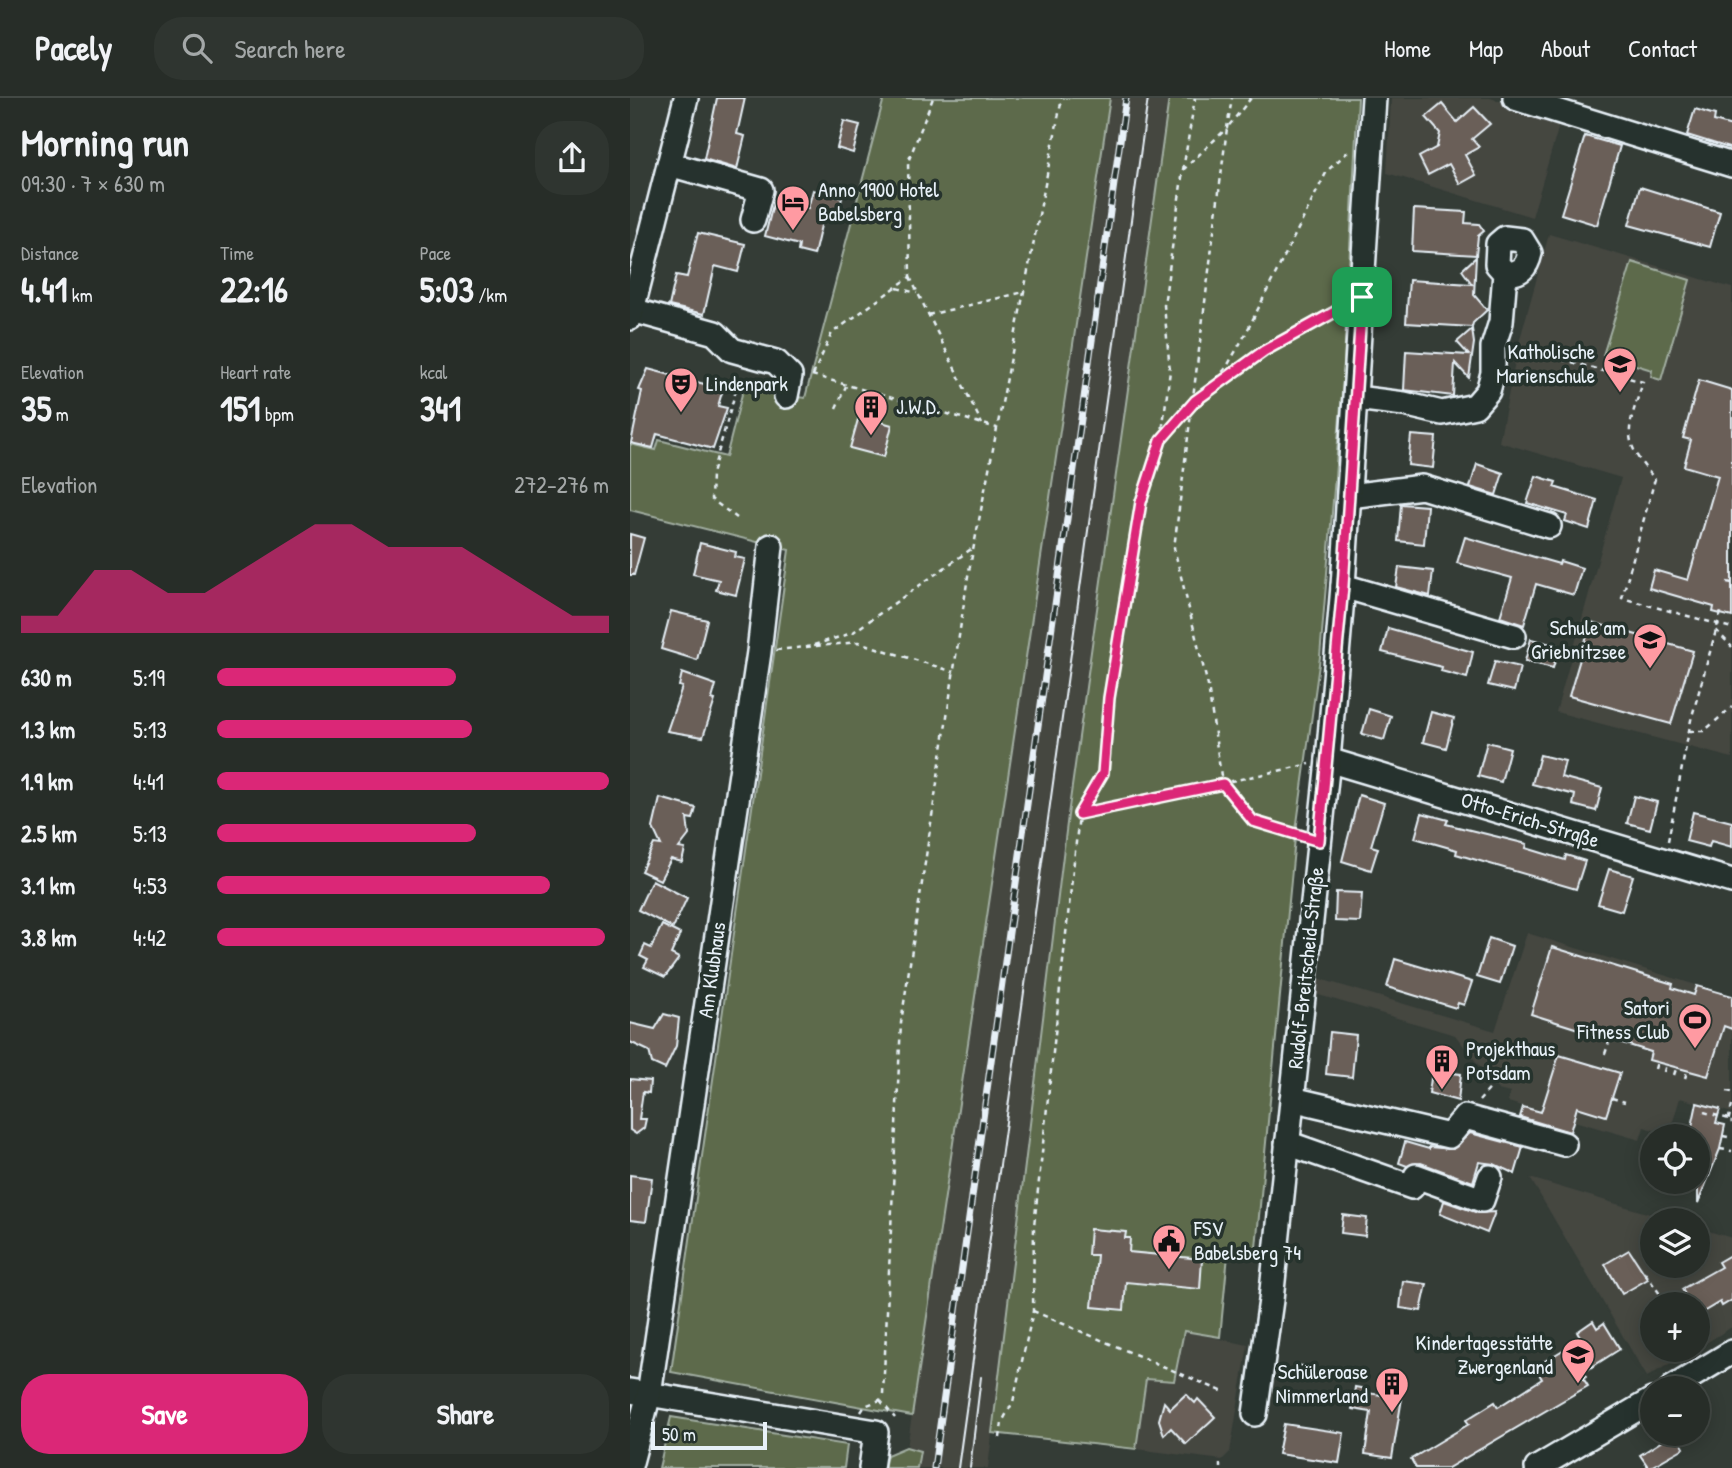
<!DOCTYPE html>
<meta charset="utf-8">
<style>
:root{--surface:#272d28;--page:#2f3530;--text:#f1f3f6;--muted:#a4a8a8;--line:#434945;--accent:#db2777}
body{margin:0;font-family:"Patrick Hand",sans-serif;background:var(--page);color:var(--text);height:100vh;display:flex;flex-direction:column;font-size:26px;white-space:nowrap}
*{box-sizing:border-box;margin:0}
p{font-size:23px;color:var(--muted)}
.icon{flex:none;width:38px;height:38px;fill:none;stroke:currentColor;stroke-width:2;stroke-linecap:round;stroke-linejoin:round}
.map{position:relative;flex:1;overflow:hidden}
.panel{display:flex;flex-direction:column;background:var(--surface);width:630px}
.panel>*{flex:none}
.controls{position:absolute;left:1010px;top:1026px;display:grid;gap:14px}
.controls a{display:grid;place-items:center;width:70px;height:70px;border-radius:50%;background:var(--surface);box-shadow:0 4px 18px #0003,0 0 0 2px var(--line);font-size:35px}
.scale{position:absolute;left:21px;bottom:18px;width:116px;box-sizing:border-box;padding-left:7px;border:4px solid #e8f1f8;border-top:0;font-size:19px;line-height:24px;white-space:nowrap;color:#e8f1f8;-webkit-text-stroke:5px #26332d;paint-order:stroke}
.pin{position:absolute;display:grid;place-items:center;width:60px;height:60px;color:#fff;margin:-30px;border-radius:14px;box-shadow:0 4px 10px #0006}
.round{display:grid;place-items:center;flex:none;width:74px;height:74px;border-radius:28px;background:var(--page)}
.overview{display:flex;align-items:center;justify-content:space-between;height:119px;padding:0 21px}
h1{font-size:38px;font-weight:800;line-height:52px}
.stats{display:grid;grid-template-columns:repeat(3,1fr);gap:10px;height:119px;padding:7px 21px}
.stats div{display:grid;align-content:center}
.stats b{font-size:35px;font-weight:800}
.stats small{font-size:19px;font-weight:400}
.stats p{font-size:19px}
.chart{height:196px;padding:14px 21px}
.chart p{display:flex;justify-content:space-between}
.chart svg{width:100%;height:126px;margin-top:7px;fill:var(--accent);opacity:.7}
.action{display:flex;gap:14px;margin-top:auto;padding:14px 21px}
.action a{flex:1;height:80px;border-radius:28px;background:var(--accent);color:#fff;font-size:28px;font-weight:800;line-height:80px;text-align:center}
.action a+a{background:var(--page);color:var(--text)}
ul{padding:0 21px;list-style:none;font-size:23px}
li{display:grid;grid-template-columns:112px 84px 1fr;align-items:center;height:52px}
li i{height:18px;border-radius:9px;background:var(--accent)}
header{display:flex;align-items:center;gap:42px;box-sizing:border-box;height:98px;padding:0 35px;background:var(--surface);border-bottom:2px solid var(--line)}
header strong{font-size:33px}
nav{display:flex;gap:38px;margin-inline-start:auto;font-size:24px}
.search{width:490px;height:63px;background:var(--page);display:flex;align-items:center;gap:18px;box-sizing:border-box;padding:0 24px;border-radius:28px;color:var(--muted);font-size:26px}
main{display:flex;flex:1;min-height:0}
.map>svg:first-child{display:block}
.built{fill:#444640}
.green{fill:#5d6b4c;stroke:#a2aea2;stroke-width:2}
.building{fill:#6b5f58;stroke:#e8f1f8;stroke-width:2}
.lines{fill:none;stroke-linecap:round;stroke-linejoin:round}
.minor-casing{stroke:#e8f1f8;stroke-width:28}
.path{stroke:#e8f1f8;stroke-width:2.5;stroke-dasharray:5 5;stroke-linecap:butt}
.minor{stroke:#26332d;stroke-width:23}
.tram{stroke:#e8f1f8;stroke-width:2}
.rail-casing{stroke:#e8f1f8;stroke-width:7}
.rail{stroke:#26332d;stroke-width:4.5;stroke-dasharray:13;stroke-linecap:butt}
.route-casing{stroke:#fff;stroke-width:14}
.route{stroke:#db2777;stroke-width:9}
.labels{text-anchor:middle;stroke-width:7;stroke-linejoin:round;paint-order:stroke}
.poi-label{font-size:21px;fill:#e8f1f8;stroke:#26332d;text-anchor:start}
.street-label{font-size:21px;fill:#e8f1f8;stroke:#26332d}
</style>
<header>
<strong>Pacely</strong>
<div class="search"><svg class="icon" aria-label="search" viewBox="0 0 24 24"><circle cx="10" cy="10" r="6"/><path d="M15 15l6 6"/></svg>Search here</div>
<nav><a>Home</a><a>Map</a><a>About</a><a>Contact</a></nav>
</header>
<main>
<section class="panel">
<div class="overview"><div><h1>Morning run</h1><p>09:30 · 7 × 630 m</p></div><a class="round"><svg class="icon" aria-label="share" viewBox="0 0 24 24"><path d="M12 15V3M7 8l5-5 5 5M5 13v7h14v-7"/></svg></a></div>
<div class="stats">
<div><p>Distance</p><b>4.41<small> km</small></b></div>
<div><p>Time</p><b>22:16</b></div>
<div><p>Pace</p><b>5:03<small> /km</small></b></div>
</div>
<div class="stats">
<div><p>Elevation</p><b>35<small> m</small></b></div>
<div><p>Heart rate</p><b>151<small> bpm</small></b></div>
<div><p>kcal</p><b>341</b></div>
</div>
<div class="chart"><p><span>Elevation</span>272–276 m</p>
<svg viewBox="0 0 160 44" preserveAspectRatio="none"><path d="M0 44V38L10 38L20 22L30 22L40 30L50 30L60 22L70 14L80 6L90 6L100 14L110 14L120 14L130 22L140 30L150 38L160 38V44z"/></svg>
</div>
<ul>
<li><b>630 m</b>5:19<i style="width:61%"></i></li>
<li><b>1.3 km</b>5:13<i style="width:65%"></i></li>
<li><b>1.9 km</b>4:41<i style="width:100%"></i></li>
<li><b>2.5 km</b>5:13<i style="width:66%"></i></li>
<li><b>3.1 km</b>4:53<i style="width:85%"></i></li>
<li><b>3.8 km</b>4:42<i style="width:99%"></i></li>
</ul>
<div class="action"><a>Save</a><a>Share</a></div>
</section>
<div class="map">
<svg width="1102" height="1370" viewBox="0 0 1102 1370">
<rect width="100%" height="100%" fill="#343c36"/>
<filter id="ink" filterUnits="userSpaceOnUse"><feTurbulence type="fractalNoise" baseFrequency=".0143" numOctaves="2"/><feDisplacementMap in="SourceGraphic" scale="14" xChannelSelector="R" yChannelSelector="G"/><feConvolveMatrix kernelMatrix="1 2 1 2 8 2 1 2 1" color-interpolation-filters="sRGB"/></filter>
<g filter="url(#ink)">
<g class="built">
<polygon points="480,0 539,0 438,717 358,1370 274,1370"/>
<polygon points="761,0 860,0 931,21 902,119 757,75"/>
<polygon points="919,136 1102,190 1102,660 926,614 991,380 869,344 888,248"/>
<polygon points="897,835 1102,898 1102,1015 1050,1000 1039,1037 1014,1029 1010,1042 878,1004 880,995 868,992 825,937 685,896 687,880 865,933"/>
<polygon points="900,1080 1040,1122 1022,1122 1022,1167 1068,1167 1068,1130 1102,1140 1102,1229 1068,1250 1068,1206 1022,1206 1022,1251 1065,1251 1017,1279"/>
<polygon points="554,1233 618,1247 600,1354 592,1362 506,1351 516,1281"/>
</g>
<g class="green">
<polygon points="254,0 480,0 282,1318 41,1274 159,452 0,412 0,346 26,352 29,342 96,359 113,292 175,300"/>
<polygon points="539,0 728,0 713,283 690,559 665,740 625,1160 598,1157 590,1239 554,1233 544,1283 516,1281 506,1351 362,1335 438,717"/>
<polygon points="1002,164 1060,182 1031,282 1021,279 1022,272 973,257"/>
<polygon points="41,1319 217,1347 214,1370 29,1370"/>
<polygon points="276,1349 290,1353 287,1370 254,1370 257,1357"/>
</g>
<g class="building">
<polygon points="87,0 115,0 107,36 115,38 107,71 74,61"/>
<polygon points="812,6 827,24 844,9 860,26 842,41 849,49 835,57 846,77 830,86 819,66 798,77 789,59 807,49 810,35 796,19"/>
<polygon points="1065,11 1085,17 1084,23 1102,28 1102,51 1057,37"/>
<polygon points="214,23 230,27 223,55 207,50"/>
<polygon points="955,38 990,48 967,127 931,116"/>
<polygon points="1010,89 1090,114 1080,149 999,127"/>
<polygon points="183,92 212,100 206,123 193,119 184,157 168,153 169,147 135,138 144,102 178,110"/>
<polygon points="784,111 836,114 835,125 849,126 854,133 848,138 846,157 782,153"/>
<polygon points="68,135 115,146 108,174 85,168 74,216 39,208 46,177 57,179"/>
<polygon points="846,159 844,197 857,212 843,225 842,229 776,225 779,182 842,186 832,172"/>
<polygon points="842,231 844,245 839,280 825,265 823,298 774,292 776,253 839,257 827,244"/>
<polygon points="18,271 93,291 88,308 97,310 83,351 27,336 23,350 1,345 12,293 9,292"/>
<polygon points="1069,282 1102,292 1102,519 1083,514 1084,509 1019,490 1024,472 1058,482 1088,378 1054,368 1061,342 1053,340"/>
<polygon points="229,318 262,327 254,359 220,350"/>
<polygon points="781,337 806,339 803,370 778,367"/>
<polygon points="847,366 873,375 866,397 840,389"/>
<polygon points="906,378 926,384 924,389 967,402 959,431 935,423 937,417 897,405"/>
<polygon points="771,406 797,408 794,446 768,443"/>
<polygon points="0,436 14,440 4,477 0,477"/>
<polygon points="835,439 929,466 930,463 952,470 944,497 906,486 894,527 870,519 882,480 827,465"/>
<polygon points="70,445 106,454 105,459 115,461 106,497 86,492 89,482 63,476"/>
<polygon points="769,469 803,473 800,498 766,489"/>
<polygon points="41,513 77,522 67,562 31,551"/>
<polygon points="961,524 1063,553 1041,626 939,598"/>
<polygon points="758,530 843,554 837,580 811,573 812,569 752,554"/>
<polygon points="901,541 929,548 923,570 895,563"/>
<polygon points="865,563 890,569 884,593 858,587"/>
<polygon points="52,575 86,587 82,601 85,602 73,639 37,633 52,589 49,588"/>
<polygon points="739,611 761,618 754,642 732,636"/>
<polygon points="801,614 824,620 816,650 793,644"/>
<polygon points="857,644 880,650 871,684 848,678"/>
<polygon points="910,657 935,663 931,679 972,690 966,713 943,707 945,697 902,686"/>
<polygon points="729,697 754,705 741,748 748,750 741,772 712,763"/>
<polygon points="1004,698 1027,704 1020,731 997,725"/>
<polygon points="30,700 66,710 63,721 57,720 59,737 49,750 55,751 52,764 41,761 30,782 11,773 24,746 31,747 23,730"/>
<polygon points="1063,714 1102,724 1102,749 1081,743 1079,749 1056,743"/>
<polygon points="792,715 818,722 816,726 897,746 896,750 935,762 936,757 955,763 946,791 826,756 827,752 785,740"/>
<polygon points="979,771 1003,778 992,813 968,806"/>
<polygon points="22,782 57,800 43,830 8,812"/>
<polygon points="706,794 732,795 730,824 705,823"/>
<polygon points="32,827 50,836 41,856 49,860 35,879 14,869 18,862 10,858 15,847 21,850"/>
<polygon points="859,840 882,848 870,886 847,879"/>
<polygon points="922,849 1043,886 1042,890 1064,897 1067,888 1102,898 1102,931 1094,928 1078,978 1019,962 1021,954 901,916"/>
<polygon points="765,861 842,884 834,907 828,905 826,910 757,889"/>
<polygon points="34,916 49,920 46,948 35,971 22,965 19,953 0,944 0,925 25,931"/>
<polygon points="700,934 726,937 722,979 696,976"/>
<polygon points="929,957 990,975 976,1018 947,1009 940,1034 890,1019 893,1009 911,1014"/>
<polygon points="802,973 831,976 828,1003 799,995"/>
<polygon points="0,981 20,983 19,995 13,994 9,1021 16,1021 14,1030 6,1036 0,1032"/>
<polygon points="1067,1005 1090,1011 1086,1025 1095,1027 1090,1051 1068,1105 1068,1038 1060,1038"/>
<polygon points="840,1035 893,1049 885,1076 864,1066 849,1064 843,1084 791,1065 777,1068 769,1065 775,1044 799,1051 799,1049 823,1051"/>
<polygon points="0,1077 22,1080 16,1124 0,1122"/>
<polygon points="814,1103 848,1115 865,1114 857,1135 810,1116"/>
<polygon points="713,1117 737,1120 735,1138 711,1135"/>
<polygon points="460,1131 496,1134 495,1140 500,1140 499,1154 572,1161 570,1191 496,1184 494,1212 462,1209 467,1157 458,1157"/>
<polygon points="999,1152 1018,1181 992,1196 975,1166"/>
<polygon points="1102,1156 1102,1202 1092,1208 1090,1204 1068,1217 1068,1206 1060,1206 1052,1191 1091,1169 1088,1164"/>
<polygon points="773,1183 797,1186 791,1213 770,1210"/>
<polygon points="963,1223 967,1230 974,1225 990,1251 954,1274 956,1278 953,1280 958,1288 818,1370 786,1370 781,1361 839,1326 836,1322 865,1304 868,1309 912,1281 905,1269 951,1241 947,1234"/>
<polygon points="667,1267 684,1270 682,1284 665,1281"/>
<polygon points="725,1289 737,1291 737,1295 772,1300 762,1360 735,1356 741,1314 722,1311"/>
<polygon points="556,1296 565,1305 568,1301 585,1319 556,1346 541,1330 534,1337 529,1322 534,1304 540,1311"/>
<polygon points="654,1326 714,1335 709,1365 648,1356"/>
<polygon points="1045,1335 1054,1350 1019,1370 1010,1357"/>
</g>
<g class="lines">
<g class="minor-casing">
<g id="minor">
<polyline points="885,0 1102,67"/>
<polyline points="39,66 131,92 123,122"/>
<polyline points="2,212 85,235 102,252 146,264 160,278 156,298"/>
<polyline points="0,220 56,0"/>
<path d="M 726,300 L 774,306 L 812,315 L 845,308 L 858,293 L 863,275 L 863,249 L 871,224 L 875,175 C 890,177 897,169 900,155 L 892,142 L 875,140 L 868,146 L 867,166 L 875,175"/>
<polyline points="719,398 792,389 919,428"/>
<polyline points="713,488 884,538"/>
<polyline points="698,662 1102,783"/>
<polyline points="662,1001 819,1038 835,1019 934,1046"/>
<polyline points="657,1045 782,1089 786,1078 852,1102 860,1079"/>
<polyline points="1042,1290 1102,1254"/>
<polyline points="0,1293 246,1334 241,1370"/>
<polyline points="625,1316 641,1202 698,662 713,488 744,0"/>
<polyline points="0,1368 19,1296 129,554 141,448"/>
<polyline points="907,1370 1022,1302"/>
</g>
</g>
<g class="path">
<polyline points="621,0 597,30 544,450 578,588 592,685 680,666"/>
<polyline points="553,72 565,0"/>
<polyline points="280,179 352,326"/>
<polyline points="267,190 287,195"/>
<polyline points="298,217 394,194"/>
<path d="M 884,248 L 1013,284 C 998,331 989,341 1025,381 L 992,500 L 1102,530"/>
<polyline points="182,277 367,330"/>
<polyline points="183,277 202,235 280,179 278,64 303,0"/>
<polyline points="106,292 82,376 81,401 107,420"/>
<polyline points="573,297 596,270 615,237 697,73 721,51"/>
<polyline points="206,310 216,288"/>
<polyline points="531,342 573,297 634,253 713,209"/>
<polyline points="1097,484 1102,485"/>
<polyline points="1086,532 1102,549"/>
<polyline points="184,547 222,535 344,449"/>
<polyline points="146,552 228,544 324,574"/>
<polyline points="1059,633 1074,633 1102,609"/>
<polyline points="592,685 623,723 670,737"/>
<polyline points="449,717 593,686"/>
<polyline points="1038,743 1061,622 1092,511"/>
<polyline points="975,956 980,941"/>
<polyline points="1025,971 1027,964"/>
<polyline points="1034,974 1036,966"/>
<polyline points="1044,977 1047,968"/>
<polyline points="1055,980 1058,971"/>
<polyline points="1097,993 1102,994"/>
<polyline points="982,1000 995,1004"/>
<polyline points="849,1003 864,986 866,988 873,982"/>
<polyline points="1102,1007 1098,1024 1102,1024"/>
<polyline points="1074,1014 1099,1021"/>
<polyline points="1093,1038 1102,1040"/>
<polyline points="1090,1051 1102,1053"/>
<polyline points="1015,1175 1037,1206"/>
<polyline points="403,1213 596,1295"/>
<polyline points="1068,1224 1068,1227"/>
<polyline points="250,1302 265,1320"/>
<polyline points="231,1314 235,1308 250,1302 253,1296 271,925 338,478 432,0"/>
<polyline points="370,1340 372,1324 383,1304 403,1213 404,1128 449,717 473,675 479,600 511,404 531,342 540,273 534,207 553,72 597,30 602,0"/>
<polyline points="590,1370 590,1366"/>
</g>
<use href="#minor" class="minor"/>
<g class="tram">
<polyline points="328,1370 518,0"/>
<polyline points="340,1370 351,1279"/>
</g>
<g class="rail-casing">
<polyline id="rail" points="304,1370 496,0"/>
</g>
<use href="#rail" class="rail"/>
</g>
</g>
<g class="lines" filter="url(#ink)">
<g class="route-casing">
<polygon id="route" points="732,199 713,488 689,743 623,723 593,686 449,716 473,675 479,600 511,404 531,342 565,303 634,253"/>
</g>
<use href="#route" class="route"/>
</g>
<defs>
<g id="hotel-pin" transform="scale(1.75)"><path d="M0 17L-7.5 6A9.5 9.5 0 1 1 7.5 6Z" fill="#ff9aa2" stroke="#26332d"/><path d="M-6-4.5h1.5V1H6V5H4.5V3h-9V5H-6ZM-4 0a1.8 1.8 0 1 1 3.6 0ZM.5 0V-2.5h3Q6-2.5 6 0Z" fill="#111"/></g>
<g id="school-pin" transform="scale(1.75)"><path d="M0 17L-7.5 6A9.5 9.5 0 1 1 7.5 6Z" fill="#ff9aa2" stroke="#26332d"/><path d="M0-5L7-2L0 1L-7-2ZM-4 1L0 2.5L4 1V4Q0 6-4 4Z" fill="#111"/></g>
<g id="theatre-pin" transform="scale(1.75)"><path d="M0 17L-7.5 6A9.5 9.5 0 1 1 7.5 6Z" fill="#ff9aa2" stroke="#26332d"/><path d="M-5-5.5Q0-4 5-5.5V0Q5 5 0 6Q-5 5-5 0ZM-3.3-2.5H-1v1.5H-3.3ZM1-2.5H3.3v1.5H1ZM-2.8 1Q0 5.5 2.8 1Z" fill="#111"/></g>
<g id="building-pin" transform="scale(1.75)"><path d="M0 17L-7.5 6A9.5 9.5 0 1 1 7.5 6Z" fill="#ff9aa2" stroke="#26332d"/><path d="M-4-6H4V6H1V3H-1V6H-4ZM-2.5-4.3h1.7v1.8h-1.7ZM.8-4.3h1.7v1.8H.8ZM-2.5-1h1.7V.8h-1.7ZM.8-1h1.7V.8H.8Z" fill="#111"/></g>
<g id="stadium-pin" transform="scale(1.75)"><path d="M0 17L-7.5 6A9.5 9.5 0 1 1 7.5 6Z" fill="#ff9aa2" stroke="#26332d"/><path d="M0-5a6.5 5 0 1 0 0 10a6.5 5 0 1 0 0-10ZM-3.5-1.8h7v3.6h-7Z" fill="#111"/></g>
<g id="civic-pin" transform="scale(1.75)"><path d="M0 17L-7.5 6A9.5 9.5 0 1 1 7.5 6Z" fill="#ff9aa2" stroke="#26332d"/><path d="M-.6-6.5H3V-4.5H.6V-3L4-1V1h2V6H-6V1h2V-1L-.6-3ZM-1.2 2.5V6h2.4V2.5Z" fill="#111"/></g>
</defs>
<g fill-rule="evenodd">
<use href="#hotel-pin" x="163" y="104"/>
<use href="#school-pin" x="990" y="266"/>
<use href="#theatre-pin" x="51" y="286"/>
<use href="#building-pin" x="241" y="309"/>
<use href="#school-pin" x="1020" y="542"/>
<use href="#stadium-pin" x="1065" y="922"/>
<use href="#building-pin" x="812" y="963"/>
<use href="#civic-pin" x="539" y="1143"/>
<use href="#school-pin" x="948" y="1257"/>
<use href="#building-pin" x="762" y="1286"/>
</g>
<g class="labels">
<g class="poi-label">
<text x="188" y="99">Anno 1900 Hotel<tspan x="188" dy="24">Babelsberg</tspan></text>
<text x="965" y="261" text-anchor="end">Katholische<tspan x="965" dy="24">Marienschule</tspan></text>
<text x="76" y="293">Lindenpark</text>
<text x="266" y="316">J.W.D.</text>
<text x="996" y="537" text-anchor="end">Schule am<tspan x="996" dy="24">Griebnitzsee</tspan></text>
<text x="1040" y="917" text-anchor="end">Satori<tspan x="1040" dy="24">Fitness Club</tspan></text>
<text x="836" y="958">Projekthaus<tspan x="836" dy="24">Potsdam</tspan></text>
<text x="564" y="1138">FSV<tspan x="564" dy="24">Babelsberg 74</tspan></text>
<text x="923" y="1252" text-anchor="end">Kindertagesstätte<tspan x="923" dy="24">Zwergenland</tspan></text>
<text x="738" y="1281" text-anchor="end">Schüleroase<tspan x="738" dy="24">Nimmerland</tspan></text>
</g>
<g class="street-label">
<text transform="translate(900 722) rotate(17)" y="7">Otto-Erich-Straße</text>
<text transform="translate(676 870) rotate(-84)" y="7">Rudolf-Breitscheid-Straße</text>
<text transform="translate(82 872) rotate(-82)" y="7">Am Klubhaus</text>
</g>
</g>
</svg>
<div class="controls">
<a><svg class="icon" aria-label="locate" viewBox="0 0 24 24"><circle cx="12" cy="12" r="6"/><path d="M12 2v4M12 18v4M2 12h4M18 12h4"/></svg></a>
<a><svg class="icon" aria-label="layers" viewBox="0 0 24 24"><path d="M12 4l9 5-9 5-9-5zM3 14l9 5 9-5"/></svg></a>
<a>+</a>
<a>−</a>
</div>
<div class="scale">50 m</div>
<div class="pin" style="left:732px;top:199px;background:#1e9e55"><svg class="icon" aria-label="arrive" viewBox="0 0 24 24"><path d="M6 21V4h12l-3 4 3 4H6"/></svg></div>
</div>
</main>
